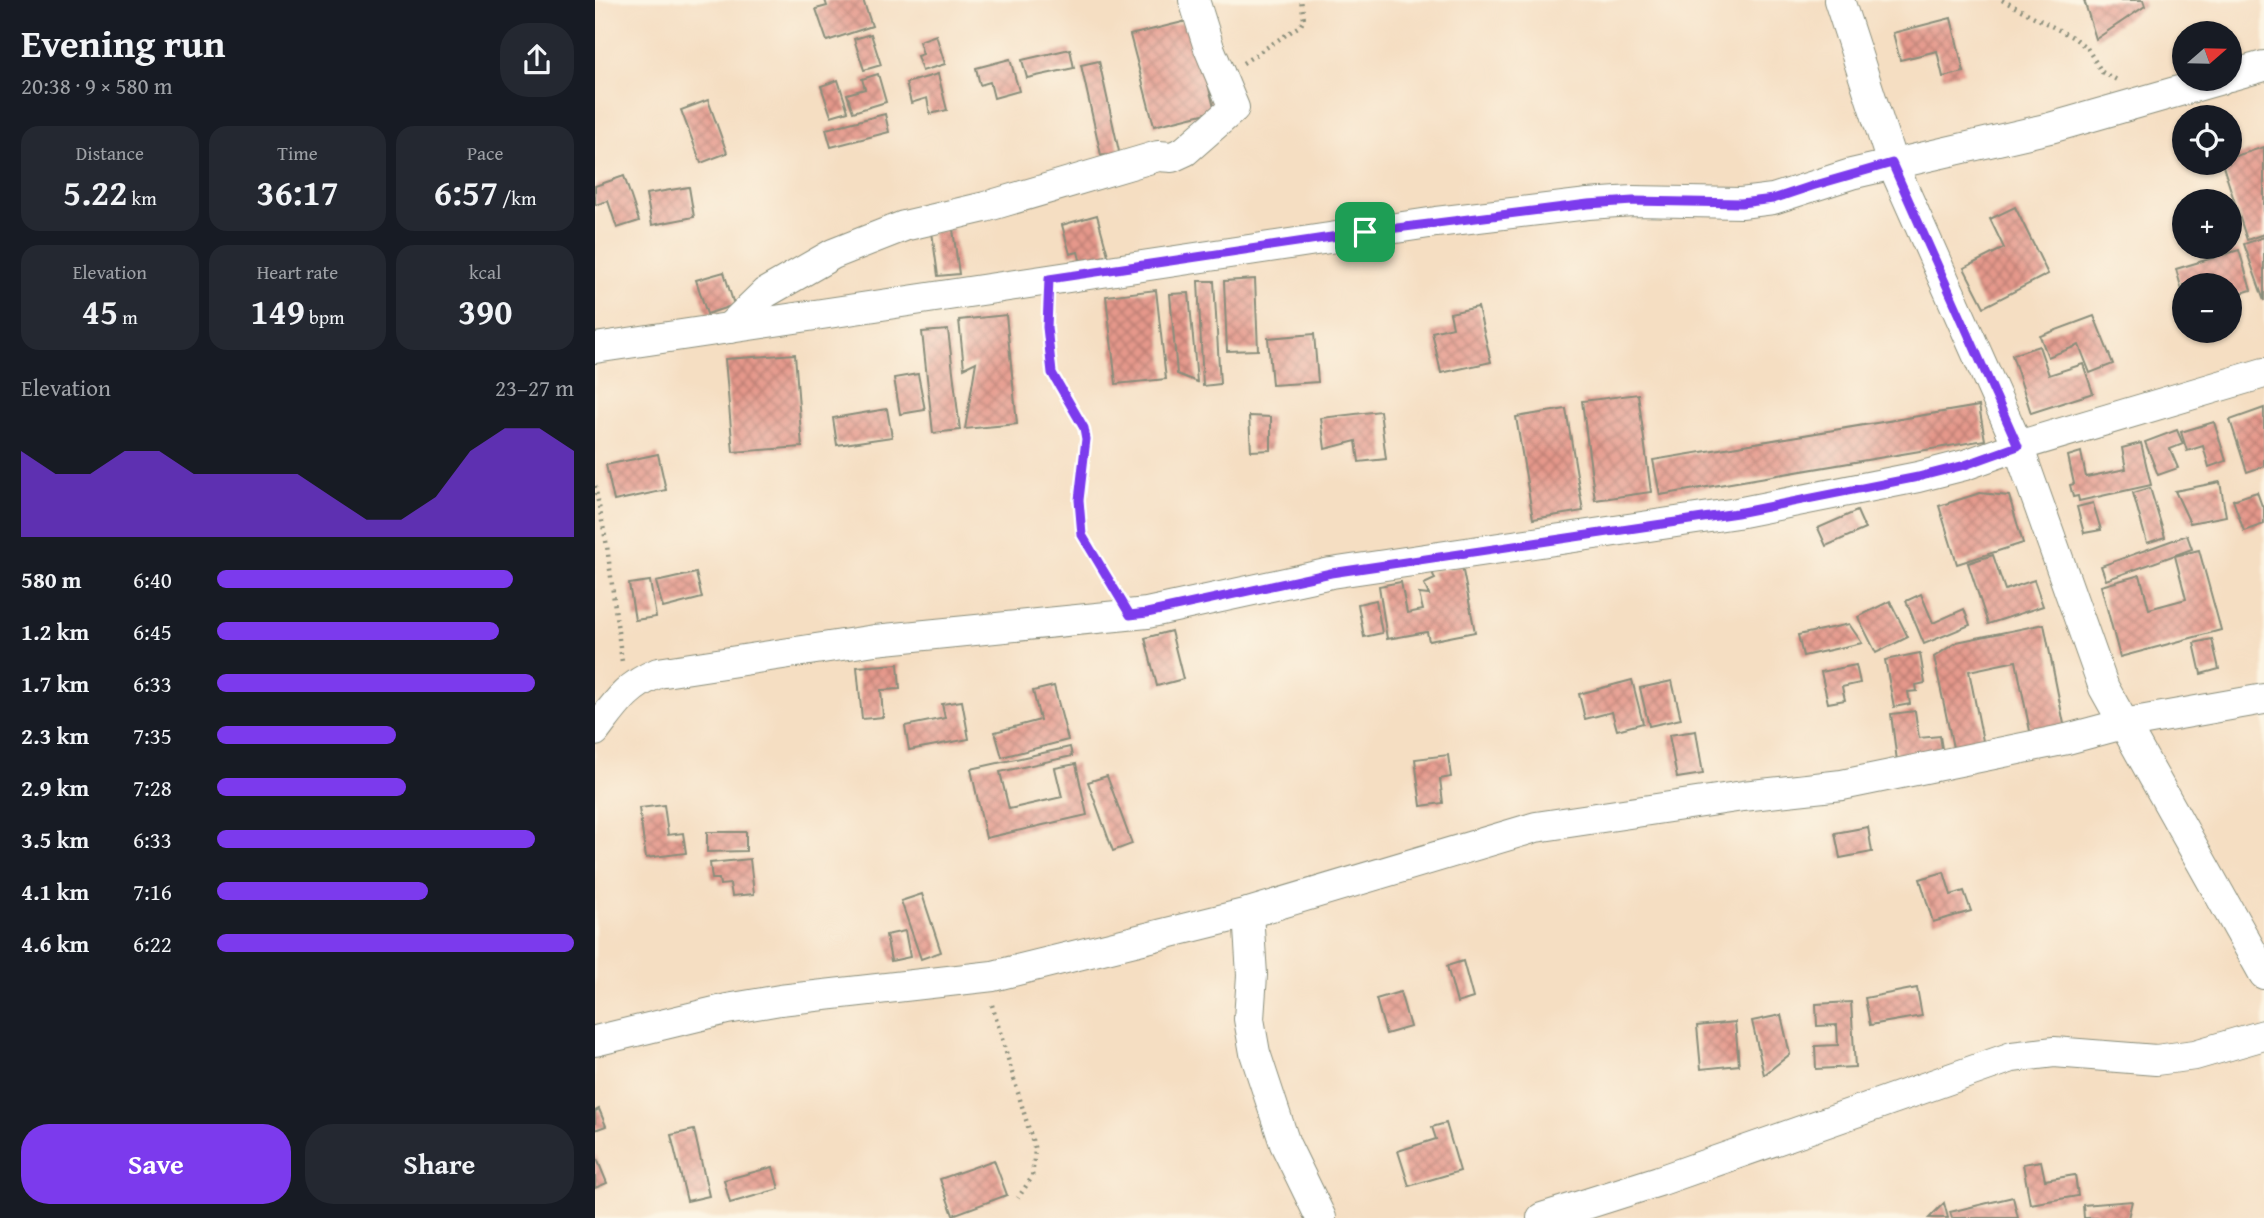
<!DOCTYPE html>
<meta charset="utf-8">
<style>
:root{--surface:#171b24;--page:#242831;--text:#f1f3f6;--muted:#9ea1a6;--accent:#7c3aed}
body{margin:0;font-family:"Gentium Book Plus",serif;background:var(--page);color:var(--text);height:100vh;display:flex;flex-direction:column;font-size:26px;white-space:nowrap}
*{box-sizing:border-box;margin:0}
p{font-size:23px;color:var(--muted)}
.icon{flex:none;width:38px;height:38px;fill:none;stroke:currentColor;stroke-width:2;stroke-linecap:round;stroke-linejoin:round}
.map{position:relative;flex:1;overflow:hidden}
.side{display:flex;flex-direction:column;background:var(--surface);width:595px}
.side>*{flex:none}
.needle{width:46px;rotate:70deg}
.controls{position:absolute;left:1577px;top:21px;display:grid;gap:14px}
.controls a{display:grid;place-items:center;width:70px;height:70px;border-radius:50%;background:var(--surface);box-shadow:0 2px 5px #0004;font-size:35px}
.pin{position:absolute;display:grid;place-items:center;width:60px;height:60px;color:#fff;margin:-30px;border-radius:14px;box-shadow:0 4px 10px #0006}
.round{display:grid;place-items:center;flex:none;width:74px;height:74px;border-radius:28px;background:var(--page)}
.overview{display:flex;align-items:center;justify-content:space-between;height:119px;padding:0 21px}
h1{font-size:38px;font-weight:700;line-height:52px}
.metrics{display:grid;grid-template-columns:repeat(3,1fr);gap:10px;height:119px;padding:7px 21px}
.metrics div{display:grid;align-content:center;border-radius:18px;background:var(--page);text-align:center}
.metrics b{font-size:35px;font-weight:700}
.metrics small{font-size:19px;font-weight:400}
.metrics p{font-size:19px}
.chart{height:196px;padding:14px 21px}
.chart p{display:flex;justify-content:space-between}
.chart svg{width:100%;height:126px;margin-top:7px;fill:var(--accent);opacity:.7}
.cta{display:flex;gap:14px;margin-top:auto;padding:14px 21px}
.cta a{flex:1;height:80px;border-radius:28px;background:var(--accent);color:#fff;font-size:28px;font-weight:700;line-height:80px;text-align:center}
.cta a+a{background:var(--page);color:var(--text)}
ul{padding:0 21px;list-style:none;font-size:23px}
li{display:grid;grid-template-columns:112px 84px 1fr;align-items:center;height:52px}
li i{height:18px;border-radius:9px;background:var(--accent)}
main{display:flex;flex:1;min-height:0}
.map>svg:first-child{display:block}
.building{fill:url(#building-cross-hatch)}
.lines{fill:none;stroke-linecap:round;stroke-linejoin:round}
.minor-casing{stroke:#8a8e7b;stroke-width:32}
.path{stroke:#8a8e7b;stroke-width:4.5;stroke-dasharray:2 5;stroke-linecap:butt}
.minor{stroke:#fff;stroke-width:30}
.route-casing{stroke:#fff;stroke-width:14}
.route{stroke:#7c3aed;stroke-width:9}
</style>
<main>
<section class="side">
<div class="overview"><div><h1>Evening run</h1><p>20:38 · 9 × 580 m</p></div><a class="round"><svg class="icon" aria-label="share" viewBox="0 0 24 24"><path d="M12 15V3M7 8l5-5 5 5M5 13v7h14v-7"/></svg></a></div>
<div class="metrics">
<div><p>Distance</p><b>5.22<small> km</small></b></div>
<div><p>Time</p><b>36:17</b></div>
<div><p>Pace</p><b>6:57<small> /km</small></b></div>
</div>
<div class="metrics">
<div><p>Elevation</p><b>45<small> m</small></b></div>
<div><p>Heart rate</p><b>149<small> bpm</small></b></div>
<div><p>kcal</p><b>390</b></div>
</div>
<div class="chart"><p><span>Elevation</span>23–27 m</p>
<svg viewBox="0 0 160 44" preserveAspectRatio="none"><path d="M0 44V14L10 22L20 22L30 14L40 14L50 22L60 22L70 22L80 22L90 30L100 38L110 38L120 30L130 14L140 6L150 6L160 14V44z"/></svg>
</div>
<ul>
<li><b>580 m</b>6:40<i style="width:83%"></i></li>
<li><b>1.2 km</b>6:45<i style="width:79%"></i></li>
<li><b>1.7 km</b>6:33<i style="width:89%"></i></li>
<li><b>2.3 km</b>7:35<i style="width:50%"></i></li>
<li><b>2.9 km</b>7:28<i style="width:53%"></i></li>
<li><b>3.5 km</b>6:33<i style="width:89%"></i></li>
<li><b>4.1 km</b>7:16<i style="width:59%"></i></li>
<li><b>4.6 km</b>6:22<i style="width:100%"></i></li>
</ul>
<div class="cta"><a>Save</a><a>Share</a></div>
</section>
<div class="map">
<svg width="1669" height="1218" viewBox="0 0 1669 1218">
<defs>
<pattern id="building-cross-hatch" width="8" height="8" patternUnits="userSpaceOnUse" patternTransform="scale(1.75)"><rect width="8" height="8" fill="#e5988b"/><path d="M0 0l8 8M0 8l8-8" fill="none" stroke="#b97d72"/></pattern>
</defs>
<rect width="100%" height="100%" fill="#fcf5e5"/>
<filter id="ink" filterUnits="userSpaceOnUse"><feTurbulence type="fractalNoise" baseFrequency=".0143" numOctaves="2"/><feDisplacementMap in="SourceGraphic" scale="14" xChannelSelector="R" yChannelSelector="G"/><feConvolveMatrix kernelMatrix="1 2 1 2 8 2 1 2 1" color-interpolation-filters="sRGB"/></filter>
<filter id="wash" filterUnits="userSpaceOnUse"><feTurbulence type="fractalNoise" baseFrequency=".00686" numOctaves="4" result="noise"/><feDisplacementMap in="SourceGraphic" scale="28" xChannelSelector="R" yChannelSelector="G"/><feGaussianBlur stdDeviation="1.57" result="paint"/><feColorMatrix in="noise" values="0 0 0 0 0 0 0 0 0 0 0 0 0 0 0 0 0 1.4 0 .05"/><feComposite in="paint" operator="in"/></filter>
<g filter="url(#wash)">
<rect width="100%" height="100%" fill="#f5dec2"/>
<g id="blocks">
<g class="building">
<polygon points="230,0 268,0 277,26 232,41 221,9 232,6"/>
<polygon points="1489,0 1548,0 1550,6 1501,39"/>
<polygon points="1356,18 1369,72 1348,77 1342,51 1305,60 1298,33"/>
<polygon points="596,20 620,111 559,126 535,35"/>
<polygon points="276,34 286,65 269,70 259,39"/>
<polygon points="341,35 350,64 327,71 322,56 328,54 324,41"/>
<polygon points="475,49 479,68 432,78 427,60"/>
<polygon points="415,59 424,91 399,98 395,82 385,85 381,68"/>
<polygon points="504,61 525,156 506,155 486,65"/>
<polygon points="283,74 291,102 258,112 252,94 270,89 267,79"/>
<polygon points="343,74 352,110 335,114 332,98 316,103 311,83"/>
<polygon points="243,80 253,111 236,116 226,86"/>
<polygon points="113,100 132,153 106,163 86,110"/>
<polygon points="290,114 294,132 236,147 231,129"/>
<polygon points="1669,147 1669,234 1652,240 1627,163 1634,163 1634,158"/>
<polygon points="29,176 44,221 22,228 13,201 0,205 0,186"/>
<polygon points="94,187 99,217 57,225 51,194"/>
<polygon points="1420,207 1453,274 1389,307 1369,268 1409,248 1395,219"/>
<polygon points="502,215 513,255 486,263 483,252 475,254 467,225"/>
<polygon points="358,229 364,274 343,276 337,232"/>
<polygon points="1669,237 1669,301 1649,244"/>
<polygon points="1644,250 1656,290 1634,297 1634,285 1589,285 1588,294 1581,269"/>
<polygon points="129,272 139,305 112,314 101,280"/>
<polygon points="660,279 663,350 632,351 629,281"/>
<polygon points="603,281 619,281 625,384 608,386"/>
<polygon points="561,290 571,379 521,384 511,296"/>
<polygon points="594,293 602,382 582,374 575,294"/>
<polygon points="883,307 896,362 846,373 837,332 858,327 855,313"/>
<polygon points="411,315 422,424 370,429 381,362 369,368 364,320"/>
<polygon points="1499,316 1518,364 1495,373 1484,345 1453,357 1445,336"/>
<polygon points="353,330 365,430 338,433 327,332"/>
<polygon points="719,334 723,382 677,385 673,338"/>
<polygon points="1444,346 1454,375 1488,364 1498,393 1436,413 1417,355"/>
<polygon points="200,354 207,447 138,452 130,359"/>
<polygon points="323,374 330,410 305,414 299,378"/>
<polygon points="1043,394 1056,492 1000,500 987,401"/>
<polygon points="1384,406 1390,440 1065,495 1058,460"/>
<polygon points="1669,408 1669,466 1652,472 1635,420"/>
<polygon points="292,409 297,437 242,445 238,418"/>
<polygon points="971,409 988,511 938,519 921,417"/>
<polygon points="785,411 791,459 764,462 761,441 730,449 726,418"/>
<polygon points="654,416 676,417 676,450 656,451"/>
<polygon points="1619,422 1631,461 1614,467 1608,446 1592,451 1586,432"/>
<polygon points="1582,430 1588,444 1575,449 1583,468 1563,475 1550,442"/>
<polygon points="1546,443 1556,485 1484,501 1483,496 1478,497 1475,485 1479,484 1473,456 1486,452 1491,477 1531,469 1527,448"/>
<polygon points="63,454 71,490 19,501 11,465"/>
<polygon points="1625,482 1631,516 1595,523 1580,491"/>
<polygon points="1555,488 1570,537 1552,543 1538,493"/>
<polygon points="1662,492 1667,506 1669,505 1669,524 1649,531 1638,500"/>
<polygon points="1385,493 1414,496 1428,543 1362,564 1344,506"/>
<polygon points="1498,503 1506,530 1489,533 1482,507"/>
<polygon points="1262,511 1270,529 1231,546 1223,528"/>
<polygon points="1592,535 1597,549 1511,580 1506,566"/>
<polygon points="1604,550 1626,630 1525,657 1506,586 1545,575 1554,609 1591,599 1580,556"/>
<polygon points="1398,555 1410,590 1439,580 1448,606 1393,624 1373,563"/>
<polygon points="867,566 880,632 834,641 832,632 792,639 784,586 806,582 812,613 828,610 824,594 834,595 829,584 840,579 837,572"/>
<polygon points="101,573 107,598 68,608 61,582"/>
<polygon points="55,581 61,617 40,620 34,584"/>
<polygon points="1326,594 1338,623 1369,609 1375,625 1329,644 1311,601"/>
<polygon points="781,600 787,633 769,637 763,604"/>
<polygon points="1295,601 1313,637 1281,653 1263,617"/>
<polygon points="1254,624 1267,643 1208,656 1203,635"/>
<polygon points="1449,624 1472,739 1438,746 1421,661 1374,671 1391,756 1361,762 1339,657 1362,642"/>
<polygon points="576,631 588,679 562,686 550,638"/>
<polygon points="1617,639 1624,669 1606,674 1599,643"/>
<polygon points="1325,653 1330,683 1321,685 1322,691 1313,692 1315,704 1299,707 1290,660"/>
<polygon points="303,664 305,689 286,690 288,717 267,719 262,667"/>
<polygon points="1261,665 1265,683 1247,687 1250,700 1233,703 1226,672"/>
<polygon points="1037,680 1048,723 1022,730 1017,712 990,719 984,694"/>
<polygon points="1077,681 1086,719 1054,726 1045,688"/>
<polygon points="459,686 473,740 407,757 400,732 445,720 438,691"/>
<polygon points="367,701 374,739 314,750 310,726 350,718 347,704"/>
<polygon points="1320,711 1324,738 1345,736 1348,755 1302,761 1296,714"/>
<polygon points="1101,731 1108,774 1082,778 1074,735"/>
<polygon points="475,747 477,756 405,772 414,809 467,797 460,768 481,764 492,815 391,838 376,769"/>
<polygon points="853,755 856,777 845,779 848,803 826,806 820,759"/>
<polygon points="512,776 537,844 518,851 493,782"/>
<polygon points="69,805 73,835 88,833 91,853 51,858 44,808"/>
<polygon points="1273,827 1277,852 1245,858 1240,833"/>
<polygon points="112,832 151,832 151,851 112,852"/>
<polygon points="155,859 159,894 137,896 135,884 125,885 124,879 117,879 115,863"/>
<polygon points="1349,872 1356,895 1369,891 1376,911 1338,922 1325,879"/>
<polygon points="327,894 346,952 326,959 306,901"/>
<polygon points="310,931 315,957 296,961 291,935"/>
<polygon points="868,961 878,998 862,1003 852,966"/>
<polygon points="1322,988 1327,1016 1275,1025 1270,998"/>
<polygon points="805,992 815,1027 791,1034 781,999"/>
<polygon points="1256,1002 1260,1067 1221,1069 1220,1046 1243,1045 1242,1025 1222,1026 1221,1004"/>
<polygon points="1186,1015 1195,1054 1169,1075 1157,1021"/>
<polygon points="1140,1022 1144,1065 1106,1069 1102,1026"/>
<polygon points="4,1109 11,1126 0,1130 0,1111"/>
<polygon points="851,1123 865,1171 814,1186 803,1151 841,1139 837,1127"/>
<polygon points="99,1130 114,1196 92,1201 76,1135"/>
<polygon points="0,1154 12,1183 0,1188"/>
<polygon points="399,1160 412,1195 358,1215 345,1179"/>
<polygon points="1446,1161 1450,1180 1480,1175 1483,1196 1435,1204 1428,1164"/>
<polygon points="178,1167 184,1189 135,1203 129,1180"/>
<polygon points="1418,1197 1423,1218 1357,1218 1355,1212"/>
<polygon points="1537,1201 1533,1218 1489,1218 1488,1205"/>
<polygon points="1349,1203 1353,1218 1334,1218"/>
</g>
</g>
</g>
<g filter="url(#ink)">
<use href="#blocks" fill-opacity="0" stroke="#8a8e7b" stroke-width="2"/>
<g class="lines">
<g class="minor-casing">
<g id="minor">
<polyline points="1244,0 1297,163 1423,446 1509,688 1669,974"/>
<polyline points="1634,76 1669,66"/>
<polyline points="134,328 170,293 238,254 309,226 390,207 563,156 577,157 590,151 639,108 614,48 599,0"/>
<polyline points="0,348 841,222 993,204 1038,201 1146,203 1178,199 1256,174 1455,128 1626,79"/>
<path d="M 0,731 C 20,705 31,686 63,673 L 280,640 L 552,613 L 736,573 L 1142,513 L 1323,477 L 1370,465 L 1423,446 L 1669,373"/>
<polyline points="653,913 657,975 654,1019 660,1053 690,1144 726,1218"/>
<polyline points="0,1041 132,1009 185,1000 398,976 653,913 941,827 1148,796 1247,785 1472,739 1528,724 1669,699"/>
<polyline points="947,1218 1064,1181 1417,1057 1459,1052 1561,1060 1600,1055 1669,1035"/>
</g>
</g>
<g class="path">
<polyline points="1407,0 1479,38 1492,48 1507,72 1522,80"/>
<polyline points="648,63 706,25 709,19 706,0"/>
<polyline points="453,308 452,327 457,373 489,428 491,439 484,500 487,535 519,588"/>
<polyline points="0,486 12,546 27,662"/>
<polyline points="397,1005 440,1150 437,1177 423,1198"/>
</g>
<use href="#minor" class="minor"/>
</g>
</g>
<g class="lines" filter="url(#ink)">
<g class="route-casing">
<polygon id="route" points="1297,163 1423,446 1370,465 1323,477 1142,513 736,573 552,613 535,615 487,535 484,500 491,439 489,428 457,373 452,327 454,279 770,232 993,204 1038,201 1146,203 1178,199 1217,186"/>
</g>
<use href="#route" class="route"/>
</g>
</svg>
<div class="controls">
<a><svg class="needle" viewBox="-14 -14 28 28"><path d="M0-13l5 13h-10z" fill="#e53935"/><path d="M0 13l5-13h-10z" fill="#9ea1a6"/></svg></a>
<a><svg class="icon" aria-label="locate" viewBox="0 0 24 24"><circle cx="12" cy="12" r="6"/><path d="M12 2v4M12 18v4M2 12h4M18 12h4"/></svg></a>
<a>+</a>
<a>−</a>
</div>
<div class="pin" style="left:770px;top:232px;background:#1e9e55"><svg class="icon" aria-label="arrive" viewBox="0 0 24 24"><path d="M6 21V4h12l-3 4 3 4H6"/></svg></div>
</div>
</main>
